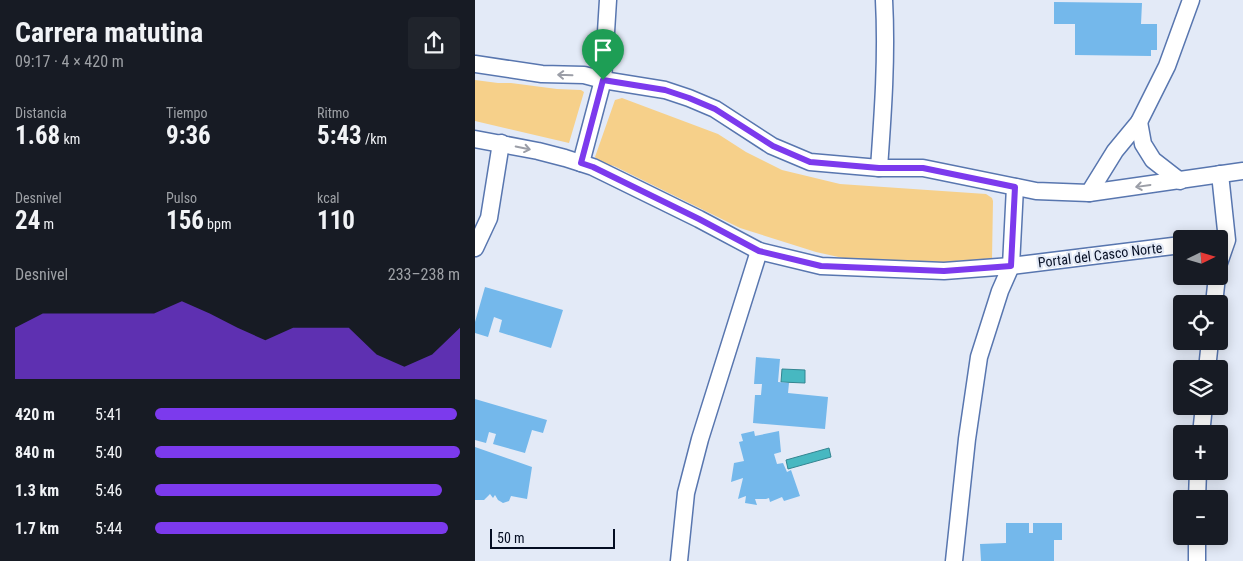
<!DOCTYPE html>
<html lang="es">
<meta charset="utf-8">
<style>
:root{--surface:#171b24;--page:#20242c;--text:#f1f3f6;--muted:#9ea1a6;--accent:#7c3aed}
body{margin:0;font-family:"Roboto Condensed",sans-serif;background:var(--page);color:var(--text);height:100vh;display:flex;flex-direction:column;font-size:19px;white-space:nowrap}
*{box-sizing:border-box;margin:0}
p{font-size:16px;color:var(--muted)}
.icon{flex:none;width:28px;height:28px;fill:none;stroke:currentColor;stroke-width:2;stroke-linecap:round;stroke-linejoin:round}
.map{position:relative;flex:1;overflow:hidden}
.side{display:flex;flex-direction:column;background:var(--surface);width:475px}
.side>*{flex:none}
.needle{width:32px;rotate:85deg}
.controls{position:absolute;left:698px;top:230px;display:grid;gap:10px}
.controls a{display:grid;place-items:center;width:55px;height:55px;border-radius:5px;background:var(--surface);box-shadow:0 2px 12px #0003;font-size:25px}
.scale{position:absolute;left:15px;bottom:12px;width:125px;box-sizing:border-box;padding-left:5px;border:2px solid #040d22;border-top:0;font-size:14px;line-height:18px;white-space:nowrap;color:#040d22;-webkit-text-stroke:4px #e3eaf7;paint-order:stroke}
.pin{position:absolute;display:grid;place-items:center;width:42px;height:42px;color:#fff;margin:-51px -21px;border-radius:50% 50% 50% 0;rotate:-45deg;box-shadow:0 0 5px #0007}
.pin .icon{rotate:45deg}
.round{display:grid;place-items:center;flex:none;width:52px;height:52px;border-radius:5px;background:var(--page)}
.headline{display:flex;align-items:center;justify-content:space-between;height:85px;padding:0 15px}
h1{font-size:28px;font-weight:700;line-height:38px}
.metrics{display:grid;grid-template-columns:repeat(3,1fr);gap:8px;height:85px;padding:5px 15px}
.metrics div{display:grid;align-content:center}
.metrics b{font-size:25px;font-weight:700}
.metrics small{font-size:14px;font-weight:400}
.metrics p{font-size:14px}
.chart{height:140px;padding:10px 15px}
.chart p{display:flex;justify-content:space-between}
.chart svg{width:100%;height:90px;margin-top:5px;fill:var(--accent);opacity:.7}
ul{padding:0 15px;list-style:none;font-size:16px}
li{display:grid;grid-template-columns:80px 60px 1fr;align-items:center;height:38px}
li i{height:12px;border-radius:6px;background:var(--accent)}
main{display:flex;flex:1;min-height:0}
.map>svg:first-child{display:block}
.green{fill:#f6d08a}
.water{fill:#47b8c1;stroke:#338591}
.building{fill:#74b8eb}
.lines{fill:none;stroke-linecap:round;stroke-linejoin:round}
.minor-casing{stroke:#5876af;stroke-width:19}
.minor{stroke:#fff;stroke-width:16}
.oneway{stroke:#9b9ea7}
.route-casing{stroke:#fff;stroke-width:10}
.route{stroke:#7c3aed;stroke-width:6}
.labels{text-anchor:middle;stroke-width:4.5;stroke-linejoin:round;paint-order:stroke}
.street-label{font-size:14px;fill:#040d22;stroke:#e3eaf7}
</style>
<main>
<section class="side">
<div class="headline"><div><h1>Carrera matutina</h1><p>09:17 · 4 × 420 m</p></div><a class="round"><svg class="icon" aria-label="share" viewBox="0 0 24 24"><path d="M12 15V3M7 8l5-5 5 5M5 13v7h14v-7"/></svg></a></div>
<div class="metrics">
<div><p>Distancia</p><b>1.68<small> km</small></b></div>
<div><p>Tiempo</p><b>9:36</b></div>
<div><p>Ritmo</p><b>5:43<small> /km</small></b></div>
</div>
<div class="metrics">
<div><p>Desnivel</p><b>24<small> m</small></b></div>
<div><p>Pulso</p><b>156<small> bpm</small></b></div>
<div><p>kcal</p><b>110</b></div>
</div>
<div class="chart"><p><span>Desnivel</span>233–238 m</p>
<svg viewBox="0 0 160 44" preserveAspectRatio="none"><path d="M0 44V19L10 12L20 12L30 12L40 12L50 12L60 6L70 12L80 19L90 25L100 19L110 19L120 19L130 32L140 38L150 32L160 19V44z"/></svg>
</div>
<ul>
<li><b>420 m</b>5:41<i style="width:99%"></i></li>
<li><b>840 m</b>5:40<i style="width:100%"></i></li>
<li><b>1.3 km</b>5:46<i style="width:94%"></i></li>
<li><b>1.7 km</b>5:44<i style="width:96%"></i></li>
</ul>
</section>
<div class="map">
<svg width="768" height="561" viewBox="0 0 768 561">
<rect width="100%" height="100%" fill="#e3eaf7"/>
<g class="green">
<polygon points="0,80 23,83 36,83 82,89 106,90 109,92 94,143 0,121"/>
<polygon points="147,98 243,134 271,152 307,170 365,184 511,194 517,198 518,201 517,259 503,263 490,260 453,264 386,262 341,252 265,228 139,166 124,163 120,157 140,100"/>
</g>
<g class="water">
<polygon points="307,369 330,370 330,383 306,382"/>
<polygon points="354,448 356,457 313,469 311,460"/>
</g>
<g class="building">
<polygon points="579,2 667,3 666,24 682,24 682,50 676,50 676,56 600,55 600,24 579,24"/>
<polygon points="10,287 88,310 76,348 24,332 27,320 19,317 13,337 0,333 0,322"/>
<polygon points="281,357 305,359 303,382 314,383 313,393 353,397 350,429 278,423 280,395 286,395 287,384 279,384"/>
<polygon points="0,399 72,420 68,433 57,430 50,453 18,444 21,434 14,432 11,443 0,440"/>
<polygon points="279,431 280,436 304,431 306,452 299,454 302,464 308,463 312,472 316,470 325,496 309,501 307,497 295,502 294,498 291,499 280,499 282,505 270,503 271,496 263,499 268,478 256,482 259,463 269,461 264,442 268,441 266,434"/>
<polygon points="0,447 57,467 52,499 36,496 34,501 28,503 23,500 20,495 18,498 15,494 9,500 0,500"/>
<polygon points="531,523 554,523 554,533 558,533 558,523 587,523 587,540 579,540 579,561 506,561 505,544 531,543"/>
</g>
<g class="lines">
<g class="minor-casing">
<g id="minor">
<polyline points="0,64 67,74 109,75 128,80 190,90 214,98 240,109 297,146 335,162 404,168 448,168 561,191 614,193 768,171"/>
<polyline points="664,122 668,144 678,160 705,181"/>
<polyline points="0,139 63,151 90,158 118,167 224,219 284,251 346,266 469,271 536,266 706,245"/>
<polyline points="106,163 128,80 133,0"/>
<path d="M 404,168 C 408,112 412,56 409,0"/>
<polyline points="614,193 640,151 664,122 692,66 716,0"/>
<polyline points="0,248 14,218 26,143"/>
<polyline points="744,263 752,240 745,174"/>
<polyline points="739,304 742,276"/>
<polyline points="732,369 735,341"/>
<polyline points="726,434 729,406"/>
<polyline points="722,499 723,471"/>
<polyline points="204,561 211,493 225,439 284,251"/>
<polyline points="479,561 492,439 504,357 525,291 536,266 540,187"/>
<polyline points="722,561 722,536"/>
</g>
</g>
<use href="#minor" class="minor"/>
</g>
<defs><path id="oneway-shaft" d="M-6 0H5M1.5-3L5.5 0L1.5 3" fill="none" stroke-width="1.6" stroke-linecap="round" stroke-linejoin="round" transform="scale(1.25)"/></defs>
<g class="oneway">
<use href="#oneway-shaft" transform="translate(90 75) rotate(-178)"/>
<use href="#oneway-shaft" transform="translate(48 148) rotate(12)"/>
<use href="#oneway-shaft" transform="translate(668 186) rotate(172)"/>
</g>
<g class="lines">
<g class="route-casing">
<polygon id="route" points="128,80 190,90 214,98 240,109 298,146 335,162 404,168 448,168 540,187 536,266 469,271 346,266 284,251 224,219 118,167 106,163"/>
</g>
<use href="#route" class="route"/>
</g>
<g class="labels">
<g class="street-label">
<text transform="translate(625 255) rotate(-7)" y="5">Portal del Casco Norte</text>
</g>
</g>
</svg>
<div class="controls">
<a><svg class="needle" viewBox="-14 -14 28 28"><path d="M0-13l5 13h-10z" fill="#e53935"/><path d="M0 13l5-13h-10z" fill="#9ea1a6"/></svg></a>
<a><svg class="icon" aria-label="locate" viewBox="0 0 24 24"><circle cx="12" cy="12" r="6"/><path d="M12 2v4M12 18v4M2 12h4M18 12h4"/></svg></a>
<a><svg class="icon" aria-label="layers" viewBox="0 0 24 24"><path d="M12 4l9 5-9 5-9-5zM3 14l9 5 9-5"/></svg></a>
<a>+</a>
<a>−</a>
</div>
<div class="scale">50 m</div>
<div class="pin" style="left:128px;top:80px;background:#1e9e55"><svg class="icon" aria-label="arrive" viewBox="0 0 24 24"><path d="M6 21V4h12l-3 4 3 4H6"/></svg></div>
</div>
</main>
